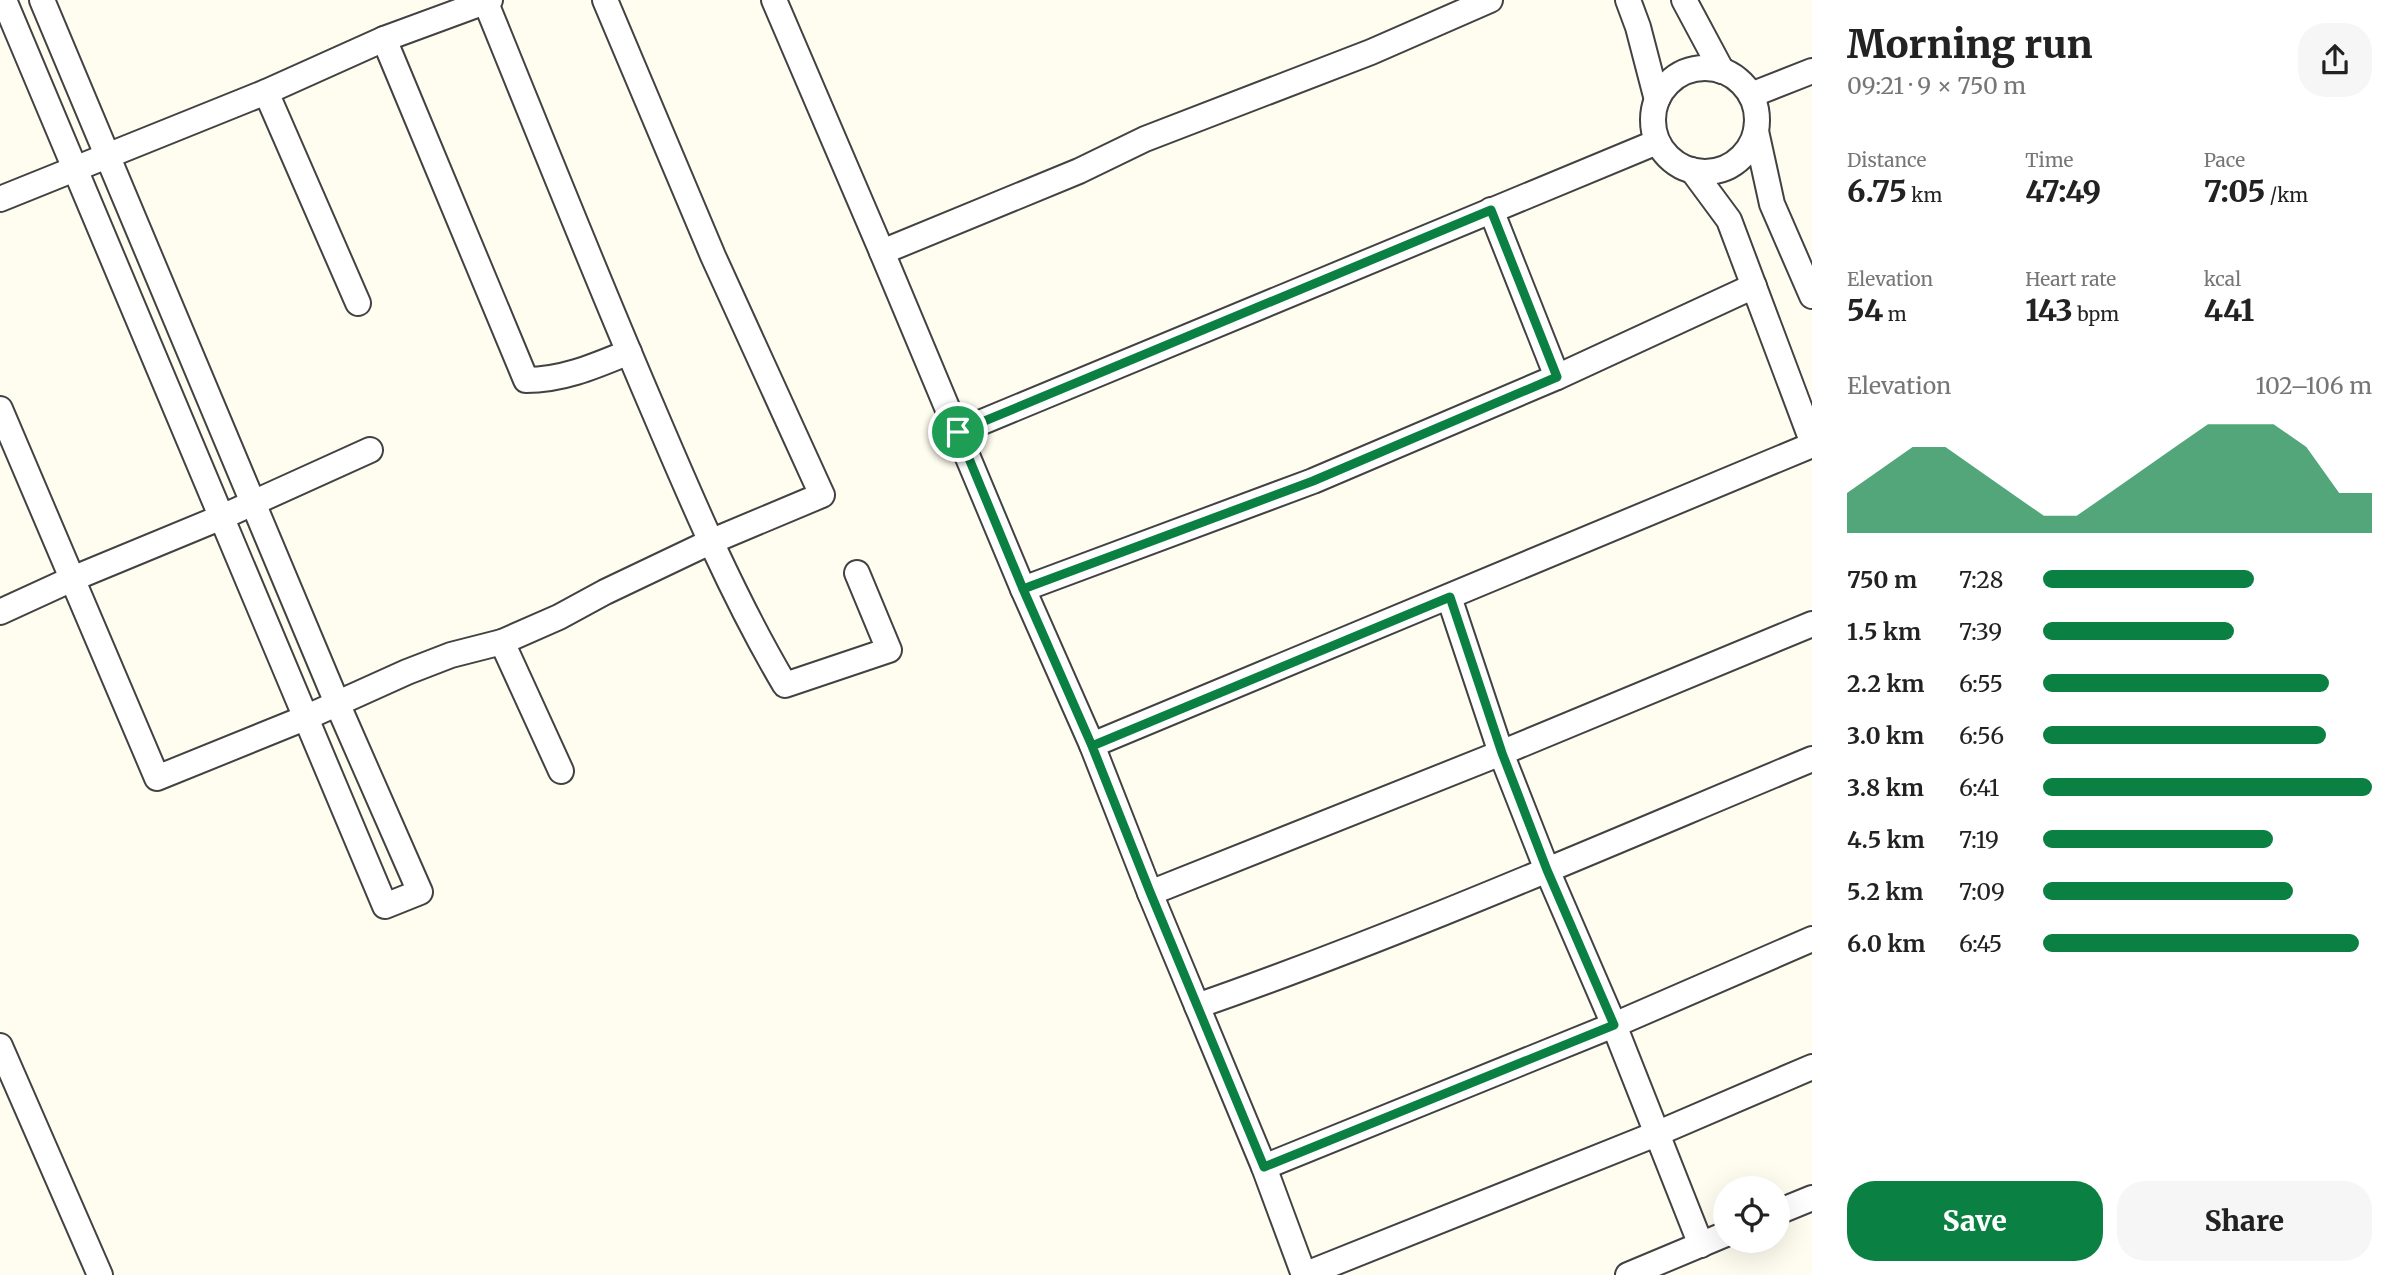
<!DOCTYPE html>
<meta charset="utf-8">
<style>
:root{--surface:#fff;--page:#f6f6f6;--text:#222;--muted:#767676;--accent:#0b8043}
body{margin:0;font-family:Merriweather,serif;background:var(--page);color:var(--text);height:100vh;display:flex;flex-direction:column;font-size:26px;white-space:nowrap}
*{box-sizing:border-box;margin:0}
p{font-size:23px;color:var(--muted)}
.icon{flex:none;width:38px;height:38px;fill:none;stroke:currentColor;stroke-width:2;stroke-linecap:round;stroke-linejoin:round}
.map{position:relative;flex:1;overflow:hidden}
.sheet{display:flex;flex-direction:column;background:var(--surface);width:595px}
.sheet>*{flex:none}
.controls{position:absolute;left:1713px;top:1176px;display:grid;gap:14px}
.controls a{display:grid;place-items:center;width:77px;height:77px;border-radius:50%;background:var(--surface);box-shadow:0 7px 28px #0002;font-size:35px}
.pin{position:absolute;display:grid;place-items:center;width:60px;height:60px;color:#fff;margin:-30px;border:4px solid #fff;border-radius:50%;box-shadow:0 2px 7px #0007}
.round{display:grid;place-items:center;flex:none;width:74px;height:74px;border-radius:28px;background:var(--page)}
.summary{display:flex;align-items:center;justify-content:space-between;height:119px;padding:0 35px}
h1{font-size:38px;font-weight:800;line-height:52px}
.figures{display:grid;grid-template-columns:repeat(3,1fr);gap:10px;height:119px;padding:7px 35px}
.figures div{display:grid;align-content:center}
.figures b{font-size:30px;font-weight:800}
.figures small{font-size:19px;font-weight:400}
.figures p{font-size:19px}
.chart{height:196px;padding:14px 35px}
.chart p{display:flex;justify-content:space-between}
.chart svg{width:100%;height:126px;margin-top:7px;fill:var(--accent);opacity:.7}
.action{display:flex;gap:14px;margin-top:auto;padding:14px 35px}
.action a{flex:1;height:80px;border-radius:28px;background:var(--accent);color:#fff;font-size:28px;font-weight:800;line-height:80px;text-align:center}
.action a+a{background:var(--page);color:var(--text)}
ul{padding:0 35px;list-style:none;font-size:23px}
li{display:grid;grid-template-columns:112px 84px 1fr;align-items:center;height:52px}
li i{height:18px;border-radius:9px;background:var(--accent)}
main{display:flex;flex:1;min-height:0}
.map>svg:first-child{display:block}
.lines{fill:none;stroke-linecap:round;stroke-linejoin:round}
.street-casing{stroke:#424242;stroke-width:28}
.street{stroke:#fff;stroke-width:24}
.route-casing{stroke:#fff;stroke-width:14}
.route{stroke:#0b8043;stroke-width:9}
</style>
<main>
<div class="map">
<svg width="1812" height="1275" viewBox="0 0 1812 1275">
<rect width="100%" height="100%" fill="#fffdf0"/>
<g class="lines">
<g class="street-casing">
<g id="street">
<polyline points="4,0 385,906 420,892 337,703 42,0"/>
<polyline points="774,0 882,252 1079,171 1145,139 1371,52 1490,0"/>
<polyline points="1628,0 1638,27 1657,100"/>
<polyline points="1684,0 1722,71"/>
<path d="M 486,3 C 541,138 595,274 653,409 C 693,503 733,597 785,685 L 889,650 L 857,573"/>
<path d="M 384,39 L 526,380 C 563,380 595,366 629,352"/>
<circle cx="1705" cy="120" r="52"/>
<polyline points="266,92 358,303"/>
<polyline points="1751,95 1812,71"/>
<polyline points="1756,131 1772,204 1812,296"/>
<polyline points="1692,170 1729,220 1812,441"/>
<polyline points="0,199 266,92 384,39 490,0"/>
<polyline points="1491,210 1557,377"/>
<polyline points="882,252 1023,589 1092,745 1150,893 1264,1167 1304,1275"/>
<polyline points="0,409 157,778 305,718 407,672 451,655 502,642 559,617 605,592 710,542 822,495 713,256 605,0"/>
<polyline points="958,432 1657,142"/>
<polyline points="1023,589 1313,481 1557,377 1754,286"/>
<polyline points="1449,597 1501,753 1547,870 1614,1025 1701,1245"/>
<polyline points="0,612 72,579 222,517 370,450"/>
<polyline points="502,642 561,771"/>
<polyline points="1092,745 1812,445"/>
<polyline points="1150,893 1501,753 1812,624"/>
<path d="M 1197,1006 C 1406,933 1608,844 1812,759"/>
<polyline points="0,1046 100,1275"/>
<polyline points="1264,1167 1614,1025 1812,939"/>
<polyline points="1778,1212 1812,1198"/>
<polyline points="1304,1275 1656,1134 1812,1067"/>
<polyline points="1628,1275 1726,1234"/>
</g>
</g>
<use href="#street" class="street"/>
</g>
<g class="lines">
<g class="route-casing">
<polyline id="route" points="958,432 1023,589 1092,746 1150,892 1264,1167 1614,1025 1547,870 1502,753 1450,597 1092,746 1023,589 1313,481 1557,377 1491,210 958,432"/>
</g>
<use href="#route" class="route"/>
</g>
</svg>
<div class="controls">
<a><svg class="icon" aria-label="locate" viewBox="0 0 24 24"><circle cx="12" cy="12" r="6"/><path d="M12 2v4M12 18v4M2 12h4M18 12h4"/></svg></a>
</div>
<div class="pin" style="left:958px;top:432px;background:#1e9e55"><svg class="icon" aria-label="arrive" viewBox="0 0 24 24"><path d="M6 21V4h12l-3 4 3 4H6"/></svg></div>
</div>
<section class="sheet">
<div class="summary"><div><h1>Morning run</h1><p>09:21 · 9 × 750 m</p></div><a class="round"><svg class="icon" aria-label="share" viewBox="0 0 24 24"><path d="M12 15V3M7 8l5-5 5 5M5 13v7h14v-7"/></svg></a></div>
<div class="figures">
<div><p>Distance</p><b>6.75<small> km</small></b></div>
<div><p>Time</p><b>47:49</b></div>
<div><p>Pace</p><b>7:05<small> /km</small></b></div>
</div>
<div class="figures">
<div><p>Elevation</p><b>54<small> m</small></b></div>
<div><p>Heart rate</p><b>143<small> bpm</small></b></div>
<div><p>kcal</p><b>441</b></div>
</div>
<div class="chart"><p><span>Elevation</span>102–106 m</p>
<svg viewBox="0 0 160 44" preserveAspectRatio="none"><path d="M0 44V30L10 22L20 14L30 14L40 22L50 30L60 38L70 38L80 30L90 22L100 14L110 6L120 6L130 6L140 14L150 30L160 30V44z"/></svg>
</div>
<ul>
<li><b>750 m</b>7:28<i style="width:64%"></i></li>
<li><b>1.5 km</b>7:39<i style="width:58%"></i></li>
<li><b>2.2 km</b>6:55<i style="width:87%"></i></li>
<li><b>3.0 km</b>6:56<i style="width:86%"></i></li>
<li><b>3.8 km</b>6:41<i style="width:100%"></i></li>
<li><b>4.5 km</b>7:19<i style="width:70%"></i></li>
<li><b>5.2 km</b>7:09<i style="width:76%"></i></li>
<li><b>6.0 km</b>6:45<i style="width:96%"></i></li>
</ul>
<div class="action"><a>Save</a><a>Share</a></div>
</section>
</main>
